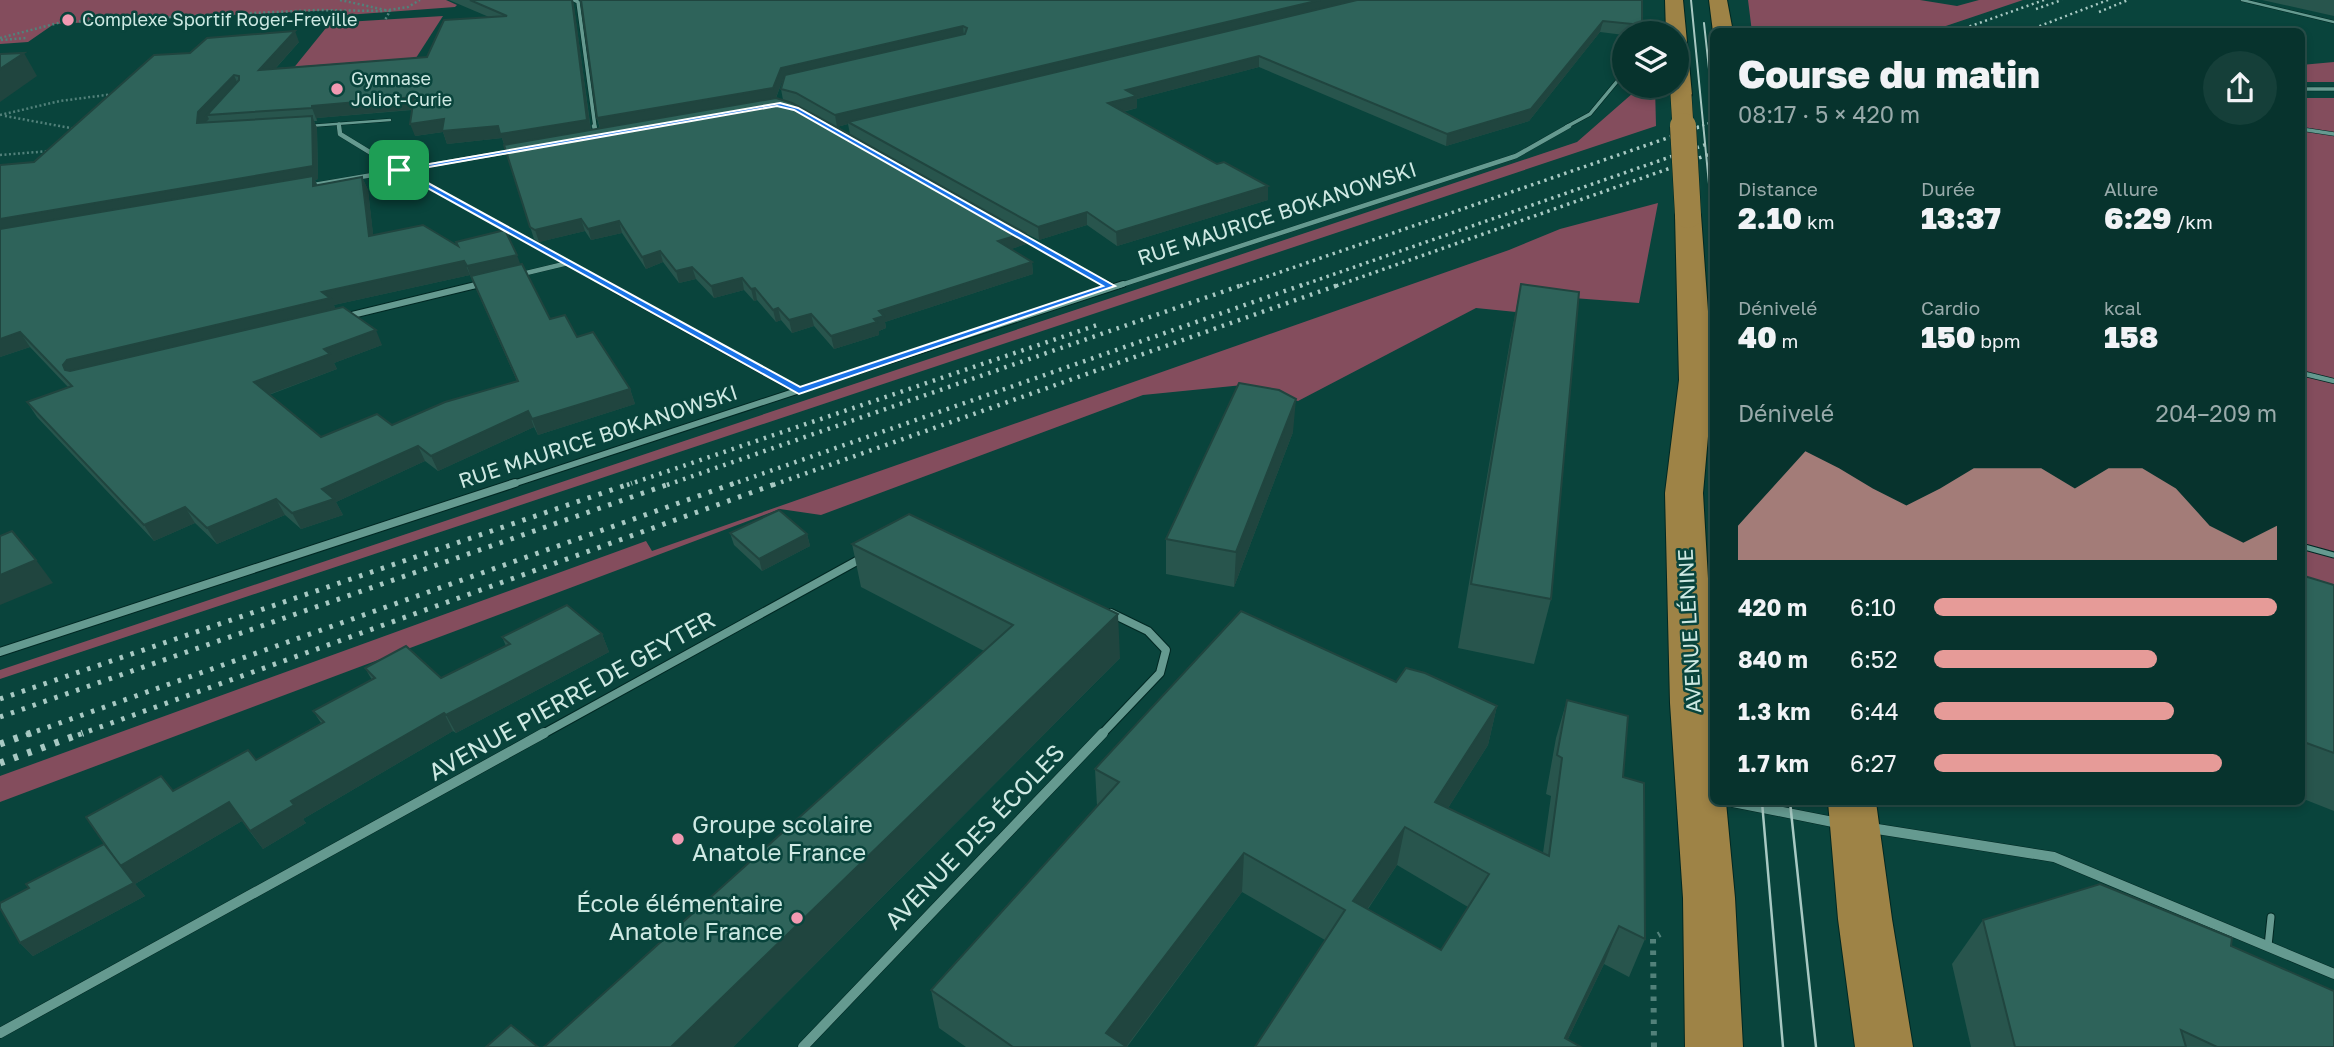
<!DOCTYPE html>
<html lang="fr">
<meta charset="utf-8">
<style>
:root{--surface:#07332d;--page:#153f39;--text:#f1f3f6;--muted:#98aaaa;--line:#284e49;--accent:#e69b98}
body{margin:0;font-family:"Golos Text",sans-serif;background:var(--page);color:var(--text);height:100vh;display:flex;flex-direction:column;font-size:26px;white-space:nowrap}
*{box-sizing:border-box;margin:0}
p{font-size:23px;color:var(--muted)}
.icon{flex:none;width:38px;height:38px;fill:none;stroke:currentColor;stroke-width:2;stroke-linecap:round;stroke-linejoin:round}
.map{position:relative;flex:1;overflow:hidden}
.drawer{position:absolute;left:1710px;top:28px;width:595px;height:777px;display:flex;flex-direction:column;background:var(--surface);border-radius:10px;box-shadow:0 4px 10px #0003,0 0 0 2px var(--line)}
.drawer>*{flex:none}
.controls{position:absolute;left:1612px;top:21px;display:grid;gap:14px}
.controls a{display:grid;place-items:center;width:77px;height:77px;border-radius:50%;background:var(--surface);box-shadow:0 4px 10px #0003,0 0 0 2px var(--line);font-size:35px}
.pin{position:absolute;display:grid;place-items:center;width:60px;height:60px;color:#fff;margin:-30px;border-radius:14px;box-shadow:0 4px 10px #0006}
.round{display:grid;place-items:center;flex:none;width:74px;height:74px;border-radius:37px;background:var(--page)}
.summary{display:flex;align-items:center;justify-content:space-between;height:119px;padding:0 28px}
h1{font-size:38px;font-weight:800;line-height:52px}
.figures{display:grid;grid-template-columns:repeat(3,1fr);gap:10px;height:119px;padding:7px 28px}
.figures div{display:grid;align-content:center}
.figures b{font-size:30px;font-weight:800}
.figures small{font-size:19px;font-weight:400}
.figures p{font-size:19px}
.chart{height:196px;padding:14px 28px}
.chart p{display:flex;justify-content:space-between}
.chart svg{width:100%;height:126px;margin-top:7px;fill:var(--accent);opacity:.7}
ul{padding:0 28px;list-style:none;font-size:23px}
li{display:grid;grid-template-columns:112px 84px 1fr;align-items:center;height:52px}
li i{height:18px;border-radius:9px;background:var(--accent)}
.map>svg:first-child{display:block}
.green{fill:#844d5d}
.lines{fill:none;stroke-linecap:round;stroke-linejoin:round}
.lane-far4-casing{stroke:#002823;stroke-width:3.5}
.lane-far3-casing{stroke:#002823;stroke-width:4.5}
.lane-far2-casing{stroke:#002823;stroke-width:6}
.lane-far1-casing{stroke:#002823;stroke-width:7}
.lane-casing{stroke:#002823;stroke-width:9}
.street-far4-casing{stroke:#002823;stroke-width:4.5}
.street-far3-casing{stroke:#002823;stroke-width:5}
.street-far2-casing{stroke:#002823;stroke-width:8}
.street-far1-casing{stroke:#002823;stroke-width:10}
.street-casing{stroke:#002823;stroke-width:11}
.primary-casing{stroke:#002823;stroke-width:2}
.path-far1{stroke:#52817a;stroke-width:2.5;stroke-dasharray:2 2.5;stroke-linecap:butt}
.path{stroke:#52817a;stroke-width:6;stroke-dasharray:4.5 7;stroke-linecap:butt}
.lane-far4{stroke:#659a90;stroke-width:2.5}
.lane-far3{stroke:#659a90;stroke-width:3.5}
.lane-far2{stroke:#659a90;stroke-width:4.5}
.lane-far1{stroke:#659a90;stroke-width:5}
.lane{stroke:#659a90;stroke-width:7}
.street-far4{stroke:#659a90;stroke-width:3.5}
.street-far3{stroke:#659a90;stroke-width:4.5}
.street-far2{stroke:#659a90;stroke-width:6}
.street-far1{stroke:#659a90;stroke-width:8}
.street{stroke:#659a90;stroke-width:10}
.primary{fill:#9e8346;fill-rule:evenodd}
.tram-far1{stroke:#a8c9c3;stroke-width:2}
.tram{stroke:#a8c9c3;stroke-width:2.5}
.rail-far4{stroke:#a8c9c3;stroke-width:2.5;stroke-dasharray:2 3.5;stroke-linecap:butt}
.rail-far3{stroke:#a8c9c3;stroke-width:3.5;stroke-dasharray:2.5 4.5;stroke-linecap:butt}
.rail-far2{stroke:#a8c9c3;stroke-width:4.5;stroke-dasharray:2.5 6;stroke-linecap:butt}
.rail-far1{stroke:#a8c9c3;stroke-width:5;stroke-dasharray:3.5 8;stroke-linecap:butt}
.rail{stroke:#a8c9c3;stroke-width:7;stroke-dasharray:4.5 10;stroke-linecap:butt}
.primary-bridge-far1-casing{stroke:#002823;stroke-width:22;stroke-linecap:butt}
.primary-bridge-casing{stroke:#002823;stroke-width:27;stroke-linecap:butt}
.primary-bridge-far1{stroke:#9e8346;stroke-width:21}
.primary-bridge{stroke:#9e8346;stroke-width:26}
.wall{fill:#28554d;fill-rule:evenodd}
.shaded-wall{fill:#20453f}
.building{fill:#2e635a;stroke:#20453f;stroke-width:2;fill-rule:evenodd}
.route{fill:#1a73e8;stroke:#fff;stroke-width:2;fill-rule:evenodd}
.poi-dot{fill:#f19ab2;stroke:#09443c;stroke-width:2.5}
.labels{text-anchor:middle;stroke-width:5;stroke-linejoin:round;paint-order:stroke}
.far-poi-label{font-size:18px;fill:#cee9e3;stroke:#09443c;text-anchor:start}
.street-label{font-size:21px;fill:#cee9e3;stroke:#09443c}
.near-street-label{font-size:24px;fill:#cee9e3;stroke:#09443c}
.near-poi-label{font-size:24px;fill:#cee9e3;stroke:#09443c;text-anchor:start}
</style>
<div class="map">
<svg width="2334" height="1047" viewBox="0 0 2334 1047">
<rect width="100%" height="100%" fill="#09443c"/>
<g class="green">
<polygon points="0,0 446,0 457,5 455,7 333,16 333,10 54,24 28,42 0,44"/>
<polygon points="1748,0 1920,0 1957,6 1979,0 2023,0 1931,31 1752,32"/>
<polygon points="443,16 414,61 292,70 330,23"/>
<polygon points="2334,62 2334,82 2301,82 2301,65"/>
<polygon points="1641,86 1655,86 1656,126 0,679 0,670 1577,142"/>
<polygon points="2301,98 2334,98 2334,620 2301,609"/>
<polygon points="1658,203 1639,303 1521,294 1526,313 1476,308 1298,401 1243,385 1143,395 821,515 780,509 0,802 0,776 646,541 652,551 1509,250 1560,229"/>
</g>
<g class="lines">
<g class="lane-far4-casing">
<g id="lane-far4">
<polyline points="2242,0 2334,22"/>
<polyline points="309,126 390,120"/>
</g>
</g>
<g class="lane-far3-casing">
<g id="lane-far3">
<polyline points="309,126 313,126"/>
<polyline points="2301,129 2334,134"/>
</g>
</g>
<g class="lane-far2-casing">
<polyline id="lane-far2" points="2301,373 2334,381"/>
</g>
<g class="lane-far1-casing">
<polyline id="lane-far1" points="2301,546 2334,555"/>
</g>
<g class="lane-casing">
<polyline id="lane" points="2268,946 2271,917"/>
</g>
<g class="street-far4-casing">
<g id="street-far4">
<polyline points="574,0 578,2 595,127"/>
<polyline points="2301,89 2334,89"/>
<polyline points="339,124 339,127"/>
<polyline points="1566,127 1590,114 1624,73"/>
</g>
</g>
<g class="street-far3-casing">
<g id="street-far3">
<polyline points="339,126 340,134 399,170 609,286"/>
<polyline points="594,126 598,137"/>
<polyline points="308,186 513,151"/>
<polyline points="1019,235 1110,286"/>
<polyline points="518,275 568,263"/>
<polyline points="473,286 482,284"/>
<polyline points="1118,286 1516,156 1569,126"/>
</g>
</g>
<g class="street-far2-casing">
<g id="street-far2">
<polyline points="606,284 799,391"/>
<polyline points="1107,284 1110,286"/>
<polyline points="348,316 480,284"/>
<polyline points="510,485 1123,284"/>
</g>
</g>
<g class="street-far1-casing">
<g id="street-far1">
<polyline points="0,652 515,483"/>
<polyline points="541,735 864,557"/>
<polyline points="1101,735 1160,673 1166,650 1148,631 1111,613"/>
</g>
</g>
<g class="street-casing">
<g id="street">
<polyline points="1733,802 1838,823"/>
<polyline points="1871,828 2054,857 2334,974"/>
<polyline points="0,1033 544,733"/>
<polyline points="803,1047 1103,733"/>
</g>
</g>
<g class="primary-casing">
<g id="primary">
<polygon points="1665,0 1683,0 1692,95 1689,100 1673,100 1669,86 1676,86 1676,33 1666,33"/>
<polygon points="1709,0 1727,0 1733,32 1713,32"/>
<polygon points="1688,207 1698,209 1701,215 1713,380 1703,493 1713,664 1713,802 1726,802 1735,898 1743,1047 1685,1047 1683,898 1670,703 1665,493 1679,380 1675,215 1678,209"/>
<polygon points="1828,802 1876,802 1892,919 1913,1047 1855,1047 1838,919"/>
</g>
</g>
<g class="path-far1">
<polyline points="340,0 390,11 385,20"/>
<polyline points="0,38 62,22 317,10 382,11 408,7 420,0"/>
<polyline points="1,40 27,38"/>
<polyline points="0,115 60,101 114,94"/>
<polyline points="5,116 76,129"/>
<polyline points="0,155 50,151"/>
</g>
<polyline class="path" points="1654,1047 1653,938 1660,934"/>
<use href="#lane-far4" class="lane-far4"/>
<use href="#lane-far3" class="lane-far3"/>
<use href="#lane-far2" class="lane-far2"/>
<use href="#lane-far1" class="lane-far1"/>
<use href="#lane" class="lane"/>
<use href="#street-far4" class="street-far4"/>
<use href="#street-far3" class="street-far3"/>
<use href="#street-far2" class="street-far2"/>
<use href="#street-far1" class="street-far1"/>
<use href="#street" class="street"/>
<use href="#primary" class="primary"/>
<g class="tram-far1">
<polyline points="1691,0 1713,225"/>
<polyline points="1704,23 1713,106"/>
</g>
<g class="tram">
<polyline points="1762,802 1783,1047"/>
<polyline points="1790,802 1816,1047"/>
</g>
<g class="rail-far4">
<polyline points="2036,9 2062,0"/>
<polyline points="2099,12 2128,0"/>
<polyline points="1954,32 2044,0"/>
<polyline points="2024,32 2108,0"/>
<polyline points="1697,127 1713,122"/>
</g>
<g class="rail-far3">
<polyline points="1240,286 1702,126"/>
<polyline points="1300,286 1713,142"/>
<polyline points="1336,286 1713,153"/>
</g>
<g class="rail-far2">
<polyline points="627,485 1100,324"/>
<polyline points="667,485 1245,284"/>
<polyline points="730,485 1305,284"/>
<polyline points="773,485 1341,284"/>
</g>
<g class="rail-far1">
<polyline points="0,699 632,483"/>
<polyline points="0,717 672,483"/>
<polyline points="26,735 735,483"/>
<polyline points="78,735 778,483"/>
</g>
<g class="rail">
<polyline points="0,744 31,733"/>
<polyline points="0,763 83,733"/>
</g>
<g class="primary-bridge-far1-casing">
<polyline id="primary-bridge-far1" points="1681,95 1683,127"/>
</g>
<g class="primary-bridge-casing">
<polyline id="primary-bridge" points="1683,126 1688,215"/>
</g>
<use href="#primary-bridge-far1" class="primary-bridge-far1"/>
<use href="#primary-bridge" class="primary-bridge"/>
</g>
<g class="wall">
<path d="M 449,0 L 573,0 L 591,130 L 600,129 L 597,118 L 580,0 L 1642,0 L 1642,25 L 1640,33 L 1624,33 L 1624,35 L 1600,32 L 1529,121 L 1446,146 L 1259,67 L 1137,99 L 1137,108 L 1123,112 L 1268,200 L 1117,246 L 1087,225 L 1039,240 L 1025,233 L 1026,244 L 1011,249 L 1032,262 L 1033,274 L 885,322 L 886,328 L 879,331 L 879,335 L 834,349 L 814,326 L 792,333 L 781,320 L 776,322 L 757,300 L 754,301 L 744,290 L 714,298 L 696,279 L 679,283 L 663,262 L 646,269 L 622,233 L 591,240 L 585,231 L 539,242 L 534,239 L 502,138 L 447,144 L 443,132 L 415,136 L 412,110 L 317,118 L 317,121 L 314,121 L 317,128 L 318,179 L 315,180 L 317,185 L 362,177 L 368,190 L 373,235 L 458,246 L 520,264 L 550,319 L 577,337 L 630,389 L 635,404 L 538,435 L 534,427 L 438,471 L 425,461 L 336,502 L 343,515 L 301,529 L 285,515 L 217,544 L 195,523 L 154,541 L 37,417 L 27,402 L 68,387 L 30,347 L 0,357 L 34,162 L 190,53 L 299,42 L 276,68 L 427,57 L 489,17 ZM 783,79 L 781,89 L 783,100 L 776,98 ZM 795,104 L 837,127 L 848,124 L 850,134 ZM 470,275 L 517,381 L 392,425 L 321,437 L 269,395 L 337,369 L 334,363 L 382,345 L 335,308 L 334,305 Z"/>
<polygon points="2262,0 2334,0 2334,16"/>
<polygon points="1521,284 1551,599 1534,664 1458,648 1510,341"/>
<polygon points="1293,432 1234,587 1166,574 1166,539"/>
<polygon points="1712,513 1713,514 1713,591 1711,591 1708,526"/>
<polygon points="730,533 807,534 810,546 762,571 734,545"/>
<polygon points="852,544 1120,658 733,1047 544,1047 984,651 861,587"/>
<polygon points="2301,575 2334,585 2334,811 2301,798"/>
<path d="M 1241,611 L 1396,682 L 1406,668 L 1425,673 L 1497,706 L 1488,745 L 1448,808 L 1543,853 L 1551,796 L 1546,794 L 1556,738 L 1567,700 L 1628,716 L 1623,777 L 1644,783 L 1645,939 L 1629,977 L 1604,964 L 1568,1039 L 1581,1047 L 1255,1047 L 1325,940 L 1242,892 L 1127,1047 L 966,1047 L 939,1028 L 931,990 L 1097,806 L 1095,769 ZM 1397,865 L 1468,907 L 1441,950 L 1368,909 Z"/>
<polygon points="602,634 609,652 456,733 453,731 303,819 306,823 263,849 242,821 135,884 145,896 33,956 20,943 173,791 256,760 321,723 313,711 372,680 365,668 441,678 506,646 502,637"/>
<polygon points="1983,920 2231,946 2334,1047 1971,1047 1952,964"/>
</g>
<g class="shaded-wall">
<polygon points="572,0 574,5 591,132 505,147 502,138 447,144 443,132 415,136 410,124 444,119"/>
<polygon points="1320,0 1362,0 848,122 848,124 837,127 835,115"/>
<polygon points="1603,21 1600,32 1529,121 1446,146 1447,134"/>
<polygon points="963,26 964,37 783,79 775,100 601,130 597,118 781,68"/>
<polygon points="295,31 299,42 264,81 259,70"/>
<polygon points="24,53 37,76 0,102 0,69"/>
<polygon points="1259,56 1259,67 1137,99 1137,108 1109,115 1108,103 1126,90"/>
<polygon points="234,75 239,87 207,115 209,119 204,124 197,123 198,112"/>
<polygon points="414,97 419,109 317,118 317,121 312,108 312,106"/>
<polygon points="312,116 317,128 318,179 315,180 319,189 0,234 0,219"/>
<polygon points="362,177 368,190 375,250 369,236"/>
<polygon points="1268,186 1268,200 1117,246 1116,232"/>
<polygon points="1087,212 1087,225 1039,240 1038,227"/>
<polygon points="581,219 585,231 539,242 535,230"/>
<polygon points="619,221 622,233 591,240 588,229"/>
<polygon points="1025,233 1026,244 999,253 998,241"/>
<polygon points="660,251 663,262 646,269 642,257"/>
<polygon points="517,255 522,269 472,280 467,266"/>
<polygon points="464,261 470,275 334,305 337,312 77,375 65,370 63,365 67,360 322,292"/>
<polygon points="1032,262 1033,274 885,322 886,328 879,331 879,335 834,349 831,336 874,319 879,311"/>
<polygon points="692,267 696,279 679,283 676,271"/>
<polygon points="742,278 744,290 714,298 711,286"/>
<polygon points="755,288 757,300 754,301 751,289"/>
<polygon points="778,308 781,320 776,322 773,310"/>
<polygon points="811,314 814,326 792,333 789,320"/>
<polygon points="376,330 382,345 334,363 337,369 262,397 254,382 324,349"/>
<polygon points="20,332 30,347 0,357 0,339"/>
<polygon points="630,389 635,404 538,435 532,419"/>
<polygon points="1296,399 1293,432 1234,587 1236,552"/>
<polygon points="528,411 534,427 438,471 431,456"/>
<polygon points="418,446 425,461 336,502 343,515 301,529 292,513 322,489"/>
<polygon points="276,499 285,515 217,544 207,528"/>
<polygon points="185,507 195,523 154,541 144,525"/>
<polygon points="807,534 810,546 762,571 759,559"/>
<polygon points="36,560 53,583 0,605 0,575"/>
<polygon points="1118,614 1120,658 733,1047 671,1047"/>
<polygon points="602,634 609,652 456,733 446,715"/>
<polygon points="1497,706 1488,745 1427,841 1435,802"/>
<polygon points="444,713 453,731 303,819 306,823 263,849 250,831 291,801"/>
<polygon points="229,802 242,821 135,884 145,896 33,956 20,943 121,865"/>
<polygon points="1405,827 1397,865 1347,939 1353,901"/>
<polygon points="1244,853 1242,892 1126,1047 1106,1033"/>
<polygon points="1619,926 1604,964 1564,1047 1565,1038"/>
</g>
<g class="building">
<polygon points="470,0 572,0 587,120 500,134 498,126 442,131 444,119 410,124 414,97 312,106 312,108 207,115 239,80 239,76 234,75 198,112 197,123 312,116 313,166 0,219 0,165 34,162 154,55 190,53 207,38 295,31 259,70 427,57 444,20 507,16"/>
<polygon points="581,0 1320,0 835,115 796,93 781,89 785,75 965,34 967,28 963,26 781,68 773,88 597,118"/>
<polygon points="1357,0 1642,0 1642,25 1603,21 1531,109 1447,134 1259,56 1126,90 1137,96 1108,103 1217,164 1224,162 1268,186 1116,232 1087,212 1038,227 848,122"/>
<polygon points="24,53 0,69 0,54"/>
<polygon points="776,98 792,103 820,118 1025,233 998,241 1032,262 879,311 884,316 874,319 877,322 831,336 811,314 789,320 778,308 773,310 755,288 751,289 742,278 711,286 692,267 676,271 660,251 642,257 619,221 588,229 581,219 535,230 530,227 504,145"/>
<polygon points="313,176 313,186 362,177 369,236 423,225 458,246 456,242 505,230 517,255 467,266 464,261 322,292 330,298 67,360 63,365 65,370 70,371 343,307 376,330 324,349 330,354 254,382 321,437 377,414 392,425 445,402 518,381 471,276 522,264 550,319 565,315 577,337 593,332 630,389 532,419 528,411 431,456 418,446 322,489 334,499 292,513 276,499 207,528 185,507 144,525 27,402 72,386 20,332 0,339 0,229"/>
<polygon points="1521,284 1579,292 1551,599 1471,584"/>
<polygon points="1239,383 1279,390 1296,399 1236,552 1166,539"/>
<polygon points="779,510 807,534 759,559 730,533"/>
<polygon points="909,514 1118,614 671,1047 544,1047 1013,625 852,544"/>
<polygon points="12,531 36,560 0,575 0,536"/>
<polygon points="2301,575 2334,585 2334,753 2301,741"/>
<polygon points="567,605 602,634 446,715 444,713 291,801 294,805 250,831 229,802 120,866 86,817 161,776 173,791 248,750 256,760 324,722 313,711 375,678 365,668 406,646 441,678 510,644 502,637"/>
<path d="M 1241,611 L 1396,682 L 1406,668 L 1425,673 L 1497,706 L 1435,802 L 1549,856 L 1562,758 L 1557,755 L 1567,700 L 1628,716 L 1623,777 L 1644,783 L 1645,939 L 1619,926 L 1565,1038 L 1581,1047 L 1255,1047 L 1345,910 L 1244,853 L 1106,1033 L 1127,1047 L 1013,1047 L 931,990 L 1119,782 L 1095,769 ZM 1405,827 L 1489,874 L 1441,950 L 1353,901 Z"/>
<polygon points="104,844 134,883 20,943 0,908 0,903 29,888 26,884"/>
<polygon points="2100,884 2232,938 2231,946 2334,991 2334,1047 2217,1047 2181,1030 2186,1047 2015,1047 1983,920"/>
<polygon points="511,1025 538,1047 486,1047"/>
</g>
<path class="route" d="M 780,103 L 798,108 L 1115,286 L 799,394 L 395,170 ZM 777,106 L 794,110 L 1103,286 L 800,387 L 406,171 Z"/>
<g class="poi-dot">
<circle cx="68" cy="20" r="7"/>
<circle cx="337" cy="89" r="7"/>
<circle cx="678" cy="839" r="7"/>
<circle cx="797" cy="918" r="7"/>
</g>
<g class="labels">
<g class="far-poi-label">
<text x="82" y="26">Complexe Sportif Roger-Freville</text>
<text x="351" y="85">Gymnase<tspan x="351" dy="21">Joliot-Curie</tspan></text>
</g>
<g class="street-label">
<text transform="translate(1277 214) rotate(-18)" y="7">RUE MAURICE BOKANOWSKI</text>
<text transform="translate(598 437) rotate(-18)" y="7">RUE MAURICE BOKANOWSKI</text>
<text transform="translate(1690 631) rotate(-93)" y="7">AVENUE LÉNINE</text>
</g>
<g class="near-street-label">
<text transform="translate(572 696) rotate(-29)" y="8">AVENUE PIERRE DE GEYTER</text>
<text transform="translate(975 837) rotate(-46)" y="8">AVENUE DES ÉCOLES</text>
</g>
<g class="near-poi-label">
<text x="692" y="833">Groupe scolaire<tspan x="692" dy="28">Anatole France</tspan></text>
<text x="783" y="912" text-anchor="end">École élémentaire<tspan x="783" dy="28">Anatole France</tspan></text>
</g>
</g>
</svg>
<div class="controls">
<a><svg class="icon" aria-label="layers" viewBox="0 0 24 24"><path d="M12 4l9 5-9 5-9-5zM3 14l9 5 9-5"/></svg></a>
</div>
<div class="pin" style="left:399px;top:170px;background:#1e9e55"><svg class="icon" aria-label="arrive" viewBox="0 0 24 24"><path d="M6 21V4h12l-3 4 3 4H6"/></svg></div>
<section class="drawer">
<div class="summary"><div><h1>Course du matin</h1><p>08:17 · 5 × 420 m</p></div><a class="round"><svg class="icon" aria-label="share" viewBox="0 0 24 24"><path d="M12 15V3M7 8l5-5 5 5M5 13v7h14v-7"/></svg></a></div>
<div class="figures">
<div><p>Distance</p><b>2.10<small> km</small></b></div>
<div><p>Durée</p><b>13:37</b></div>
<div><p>Allure</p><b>6:29<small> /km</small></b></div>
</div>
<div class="figures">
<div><p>Dénivelé</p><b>40<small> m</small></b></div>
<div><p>Cardio</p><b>150<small> bpm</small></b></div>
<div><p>kcal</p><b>158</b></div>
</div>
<div class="chart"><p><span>Dénivelé</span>204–209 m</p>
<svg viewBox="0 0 160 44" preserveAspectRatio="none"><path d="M0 44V32L10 19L20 6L30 12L40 19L50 25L60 19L70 12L80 12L90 12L100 19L110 12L120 12L130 19L140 32L150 38L160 32V44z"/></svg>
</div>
<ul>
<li><b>420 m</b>6:10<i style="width:100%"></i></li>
<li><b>840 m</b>6:52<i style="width:65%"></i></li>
<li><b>1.3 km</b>6:44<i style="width:70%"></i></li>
<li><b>1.7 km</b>6:27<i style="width:84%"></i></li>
</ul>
</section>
</div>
